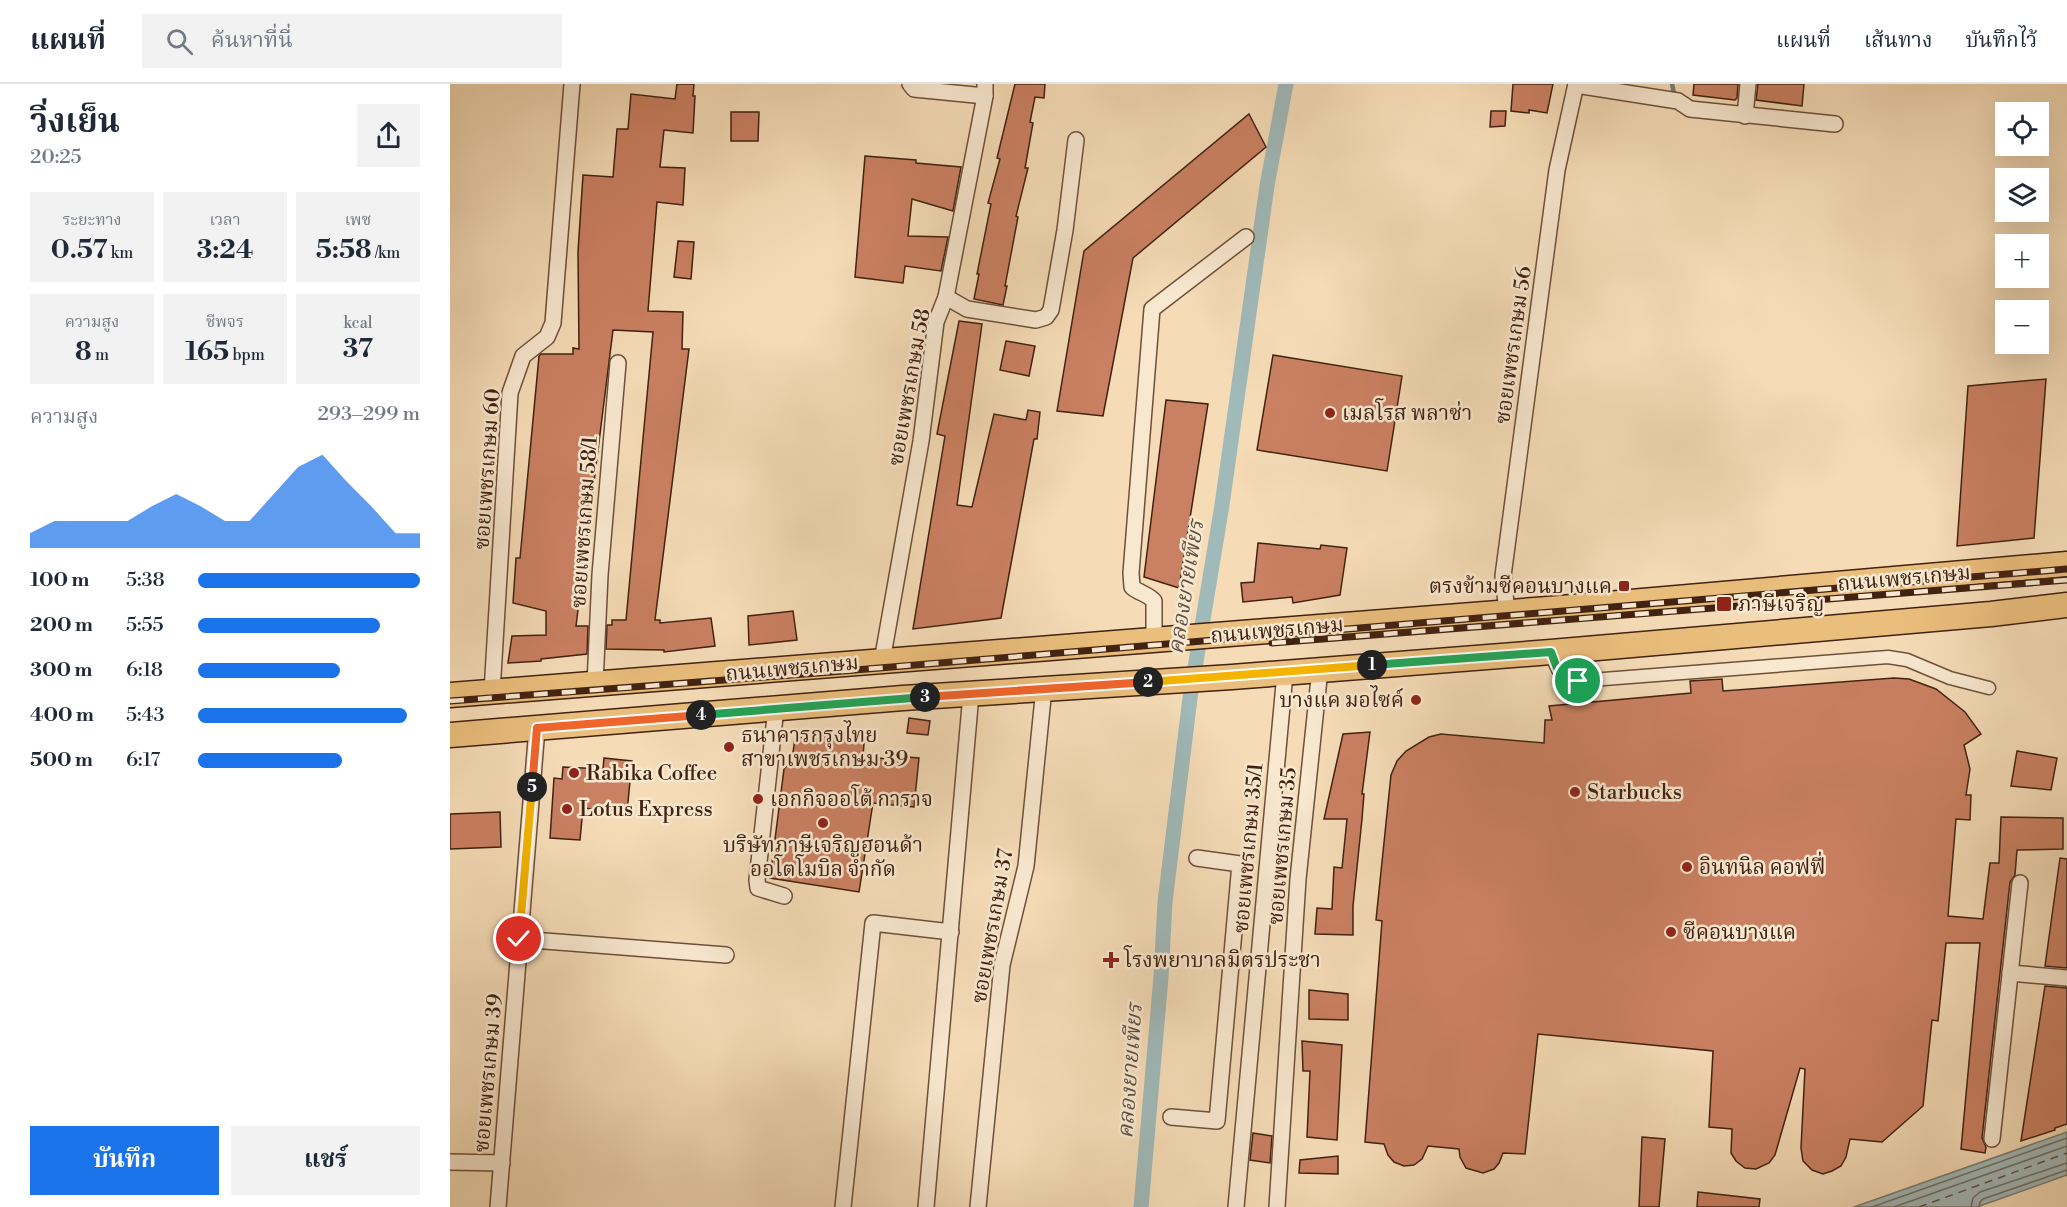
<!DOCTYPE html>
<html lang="th">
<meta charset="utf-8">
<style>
:root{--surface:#fff;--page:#f2f2f3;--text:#1f2937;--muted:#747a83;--line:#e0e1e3;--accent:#1a73e8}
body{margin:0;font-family:"Libre Bodoni","Noto Serif Thai",serif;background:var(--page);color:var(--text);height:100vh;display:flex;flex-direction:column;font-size:22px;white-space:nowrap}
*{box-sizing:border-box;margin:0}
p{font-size:20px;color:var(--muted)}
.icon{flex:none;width:33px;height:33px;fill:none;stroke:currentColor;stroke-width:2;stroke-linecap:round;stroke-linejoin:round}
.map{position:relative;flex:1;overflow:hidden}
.details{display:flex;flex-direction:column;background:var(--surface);width:450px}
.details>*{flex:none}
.tools{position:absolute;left:1545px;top:18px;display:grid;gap:12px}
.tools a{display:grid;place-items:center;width:54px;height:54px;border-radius:0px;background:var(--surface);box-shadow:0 6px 24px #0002;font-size:30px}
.pin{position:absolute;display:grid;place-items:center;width:51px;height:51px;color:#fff;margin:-26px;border:3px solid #fff;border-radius:50%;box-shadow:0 2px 6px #0007}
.km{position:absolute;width:30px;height:30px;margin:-15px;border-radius:50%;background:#222;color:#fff;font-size:16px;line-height:30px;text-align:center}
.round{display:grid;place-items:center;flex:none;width:63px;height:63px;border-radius:0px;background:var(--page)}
.head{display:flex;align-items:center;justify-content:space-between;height:102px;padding:0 30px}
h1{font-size:33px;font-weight:700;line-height:45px}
.stats{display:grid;grid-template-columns:repeat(3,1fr);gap:9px;height:102px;padding:6px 30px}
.stats div{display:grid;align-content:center;border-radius:0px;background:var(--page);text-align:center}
.stats b{font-size:26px;font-weight:700}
.stats small{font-size:16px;font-weight:400}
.stats p{font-size:16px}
.chart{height:168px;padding:12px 30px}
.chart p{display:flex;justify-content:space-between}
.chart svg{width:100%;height:108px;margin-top:6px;fill:var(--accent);opacity:.7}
.button{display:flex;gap:12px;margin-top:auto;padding:12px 30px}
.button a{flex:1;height:69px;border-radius:0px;background:var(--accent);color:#fff;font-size:24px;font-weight:700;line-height:69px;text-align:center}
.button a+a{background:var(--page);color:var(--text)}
ul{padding:0 30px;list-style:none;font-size:20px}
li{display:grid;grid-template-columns:96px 72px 1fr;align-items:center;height:45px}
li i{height:15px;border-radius:8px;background:var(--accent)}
header{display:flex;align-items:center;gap:36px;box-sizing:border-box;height:84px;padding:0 30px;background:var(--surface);border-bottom:2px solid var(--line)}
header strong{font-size:28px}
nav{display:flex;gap:33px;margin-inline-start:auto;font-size:21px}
.search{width:420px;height:54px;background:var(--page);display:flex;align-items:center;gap:15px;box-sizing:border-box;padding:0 21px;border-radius:0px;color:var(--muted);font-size:22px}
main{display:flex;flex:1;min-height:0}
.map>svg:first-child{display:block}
.water{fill:#a0b9b9;stroke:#7a7c76;stroke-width:1.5}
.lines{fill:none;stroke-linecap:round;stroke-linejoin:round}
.shore{stroke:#706d65;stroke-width:1.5}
.stream{stroke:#7a7c76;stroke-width:4.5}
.canal{stroke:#a0b9b9;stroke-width:15}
.ferry{stroke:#5e4f43;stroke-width:1.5;stroke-dasharray:8 6;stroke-linecap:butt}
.building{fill:#ca8062;stroke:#412111;stroke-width:1.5}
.pedestrian-casing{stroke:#6e503a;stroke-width:15}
.minor-casing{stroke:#6e503a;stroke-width:18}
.primary-casing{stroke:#412111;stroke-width:27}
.pedestrian{stroke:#f8e8d0;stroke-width:12}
.minor{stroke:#f8e8d0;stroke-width:15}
.primary{stroke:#eabe7c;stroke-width:24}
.rail-casing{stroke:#412111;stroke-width:7}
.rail{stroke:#f8e8d0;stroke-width:4.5;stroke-dasharray:14;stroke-linecap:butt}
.split-1-casing{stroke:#fff;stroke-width:12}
.split-2-casing{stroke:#fff;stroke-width:12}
.split-3-casing{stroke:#fff;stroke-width:12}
.split-4-casing{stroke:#fff;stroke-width:12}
.split-5-casing{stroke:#fff;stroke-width:12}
.split-6-casing{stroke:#fff;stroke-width:12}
.split-1{stroke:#22a559;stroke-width:8}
.split-2{stroke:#f5b400;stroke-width:8}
.split-3{stroke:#f0652b;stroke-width:8}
.split-4{stroke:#22a559;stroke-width:8}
.split-5{stroke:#f0652b;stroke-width:8}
.split-6{stroke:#f5b400;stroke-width:8}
.poi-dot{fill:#8f2418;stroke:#f8e8d0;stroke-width:2}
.labels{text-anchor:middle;stroke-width:5;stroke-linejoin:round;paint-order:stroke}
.street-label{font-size:21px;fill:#412111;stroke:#f8e8d0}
.poi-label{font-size:21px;fill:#412111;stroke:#f8e8d0;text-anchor:start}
.water-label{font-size:22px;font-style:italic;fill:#5e4f43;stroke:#f8e8d0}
</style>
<header>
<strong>แผนที่</strong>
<div class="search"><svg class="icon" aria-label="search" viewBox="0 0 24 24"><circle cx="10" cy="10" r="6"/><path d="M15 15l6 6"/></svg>ค้นหาที่นี่</div>
<nav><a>แผนที่</a><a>เส้นทาง</a><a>บันทึกไว้</a></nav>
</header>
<main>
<section class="details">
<div class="head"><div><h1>วิ่งเย็น</h1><p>20:25</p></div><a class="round"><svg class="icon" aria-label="share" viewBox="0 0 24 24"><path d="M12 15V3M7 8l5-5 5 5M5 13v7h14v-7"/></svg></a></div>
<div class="stats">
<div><p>ระยะทาง</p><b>0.57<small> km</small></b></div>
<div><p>เวลา</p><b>3:24</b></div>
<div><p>เพซ</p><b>5:58<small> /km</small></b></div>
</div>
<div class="stats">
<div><p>ความสูง</p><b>8<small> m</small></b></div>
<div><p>ชีพจร</p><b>165<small> bpm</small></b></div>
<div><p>kcal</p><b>37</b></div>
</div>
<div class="chart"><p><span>ความสูง</span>293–299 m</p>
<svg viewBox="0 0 160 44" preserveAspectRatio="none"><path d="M0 44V38L10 33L20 33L30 33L40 33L50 27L60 22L70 27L80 33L90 33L100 22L110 11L120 6L130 17L140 27L150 38L160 38V44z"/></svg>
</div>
<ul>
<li><b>100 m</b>5:38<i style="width:100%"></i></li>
<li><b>200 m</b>5:55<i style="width:82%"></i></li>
<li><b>300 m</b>6:18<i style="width:64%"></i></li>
<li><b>400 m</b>5:43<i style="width:94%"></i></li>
<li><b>500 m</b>6:17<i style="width:65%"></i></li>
</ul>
<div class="button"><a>บันทึก</a><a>แชร์</a></div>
</section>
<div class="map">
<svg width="1617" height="1123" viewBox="0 0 1617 1123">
<rect width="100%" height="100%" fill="#f5dcb7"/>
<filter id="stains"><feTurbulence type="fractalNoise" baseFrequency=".00333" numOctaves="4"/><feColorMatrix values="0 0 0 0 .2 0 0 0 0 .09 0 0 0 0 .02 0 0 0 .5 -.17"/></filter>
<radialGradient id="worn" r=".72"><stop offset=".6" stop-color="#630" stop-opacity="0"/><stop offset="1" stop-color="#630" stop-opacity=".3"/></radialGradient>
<polygon class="water" points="1617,1048 1617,1091 1527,1123 1404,1123"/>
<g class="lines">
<g class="shore">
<polyline points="1422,1123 1617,1054"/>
<polyline points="1444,1123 1617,1062"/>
<polyline points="1521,1123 1523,1114 1530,1108 1617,1079"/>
<polyline points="1529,1123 1530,1118 1533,1115 1617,1086"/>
</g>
<polyline class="stream" points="1222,0 1225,14"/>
<polyline class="canal" points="691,1123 711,893 715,818 740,614 772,421 817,102 836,0"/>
<polyline class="ferry" points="1469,1123 1617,1069"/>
</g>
<g class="building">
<polygon points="227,0 244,0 243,12 245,12 243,49 214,46 210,83 235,84 233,121 207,118 198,227 233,228 232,265 239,265 205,536 210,536 210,539 261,534 265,562 214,568 214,566 156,565 157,541 162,541 162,536 176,536 203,248 163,246 126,542 138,542 137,570 91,575 91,577 58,579 62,552 96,551 96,527 63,519 66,474 70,474 89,272 91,270 123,270 123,264 129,265 128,168 133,91 163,93 167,45 178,45 181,10 225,15"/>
<polygon points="565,0 595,0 594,14 585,13 580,38 583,39 575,84 578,84 566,132 568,133 555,202 557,202 553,221 524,215 529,190 527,190 541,120 538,119 550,75 547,74"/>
<polygon points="1063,0 1103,0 1097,29 1079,26 1079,29 1061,27"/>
<polygon points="1244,0 1288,0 1287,14 1285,16 1243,11"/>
<polygon points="1308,0 1354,0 1352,22 1306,16"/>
<polygon points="1041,27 1056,27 1055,42 1040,43"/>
<polygon points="281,28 309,28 308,57 281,57"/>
<polygon points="799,30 816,63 683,174 653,332 607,327 634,167"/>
<polygon points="415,72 466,76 466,79 511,83 503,127 462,115 458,152 498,153 491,187 455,182 453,199 405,193"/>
<polygon points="228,157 244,158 241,195 224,193"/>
<polygon points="509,237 532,240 507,421 522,423 544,330 576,336 578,326 590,328 587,355 584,355 551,534 463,545 495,352 487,350"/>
<polygon points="556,257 585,262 579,292 550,286"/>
<polygon points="823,271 952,292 937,387 807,366"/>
<polygon points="1596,295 1584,454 1507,462 1518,302"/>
<polygon points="716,316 758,320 729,504 694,493"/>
<polygon points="808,459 870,465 871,461 897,464 890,511 843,519 842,513 793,518 791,499 804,498"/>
<polygon points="343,527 347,556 299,561 298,532"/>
<polygon points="1444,594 1459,595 1486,605 1515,628 1531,650 1514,661 1520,685 1516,711 1521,711 1520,736 1506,735 1498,832 1533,835 1540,779 1549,779 1551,733 1613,734 1613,765 1567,766 1565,791 1560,798 1532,1054 1536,1063 1535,1069 1511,1065 1530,859 1496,859 1488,937 1482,936 1473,1022 1432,1058 1400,1055 1396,1073 1391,1082 1382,1087 1373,1090 1362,1086 1353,1077 1351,1064 1355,985 1350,984 1325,1071 1319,1079 1306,1085 1295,1084 1286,1077 1281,1069 1282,1045 1259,1043 1263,967 1088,950 1075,1070 1053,1069 1049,1079 1044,1085 1033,1089 1016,1084 1010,1073 1009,1065 978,1062 972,1075 964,1081 954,1082 944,1078 938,1071 934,1060 915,1058 932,837 926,836 941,691 947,677 956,667 979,653 991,650 1094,659 1095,636 1102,636 1099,622 1241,609 1240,597 1272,595 1273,607"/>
<polygon points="459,634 480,637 478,651 457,649"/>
<polygon points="415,647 413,672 444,676 445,672 469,674 464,723 423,719 409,808 320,794 334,685 342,676 345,654"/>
<polygon points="920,648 912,710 914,710 912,735 903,822 903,851 865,850 867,824 882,825 884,783 892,784 897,735 874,735 893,650"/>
<polygon points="1567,667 1607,674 1601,706 1561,702"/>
<polygon points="154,674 182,677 177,728 133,724 130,756 100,754 104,694 112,695 113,683 153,685"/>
<polygon points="50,728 51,763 0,765 0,730"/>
<polygon points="1610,774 1617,775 1617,884 1595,882"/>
<polygon points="1595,902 1617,904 1617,1040 1605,1044 1605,1046 1571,1057"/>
<polygon points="859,906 898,910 898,936 859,935"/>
<polygon points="852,957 892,961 887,1056 857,1053 860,987 853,987"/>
<polygon points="803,1049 822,1052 820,1079 800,1076"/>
<polygon points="1192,1053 1215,1055 1209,1123 1189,1123"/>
<polygon points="888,1072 888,1090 849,1089 850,1076"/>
<polygon points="1248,1108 1310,1115 1309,1123 1247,1123"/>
</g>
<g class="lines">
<g class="pedestrian-casing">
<path id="pedestrian" d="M 1101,568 C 1108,586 1107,594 1128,597 L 1438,573 L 1457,576 L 1500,594 L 1539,604"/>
</g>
<g class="minor-casing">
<g id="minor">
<polyline points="460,0 464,5 535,12"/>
<polyline points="1126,1 1228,17 1240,25 1385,40"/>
<polyline points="1295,32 1298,0"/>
<polyline points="496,213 517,225 586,236 596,233 601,226 615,146 626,56"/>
<polyline points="1057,528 1053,492 1107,86 1126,0"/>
<path d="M 704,556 L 704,517 C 698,510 689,509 682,503 L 681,489 L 702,225 L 796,153"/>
<polyline points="432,577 471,357 486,238 496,213 535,12 535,0"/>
<polyline points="145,600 150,491 168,279"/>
<polyline points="42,608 60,309 73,272 97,253 103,239 122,0"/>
<polyline points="326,624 307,796 308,804 334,812"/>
<polyline points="69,855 276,871"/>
<polyline points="1560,889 1617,894"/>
<polyline points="721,1033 767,1037 790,780 747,774"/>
<polyline points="1542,1055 1570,799"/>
<polyline points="0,1078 52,1079"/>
<polyline points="48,1123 87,644"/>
<polyline points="393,1123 423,839 501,848"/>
<polyline points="476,1123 521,610"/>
<polyline points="528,1123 552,881 576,782 594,604"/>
<polyline points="786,1123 835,589"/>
<polyline points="827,1123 848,795 870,585"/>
</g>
</g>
<g class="primary-casing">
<g id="primary">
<polyline points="0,611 1111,524 1617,480"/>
<polyline points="0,651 453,614 782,593 1101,568 1541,530 1617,521"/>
</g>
</g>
<use href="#pedestrian" class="pedestrian"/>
<use href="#minor" class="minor"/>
<use href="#primary" class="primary"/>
<g class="rail-casing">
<g id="rail">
<polyline points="822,559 1617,496"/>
<polyline points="0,617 381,588 1617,485"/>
</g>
</g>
<use href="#rail" class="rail"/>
</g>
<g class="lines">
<g class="split-1-casing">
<path id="split-1" d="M 922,581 L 1101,568 C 1108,586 1107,594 1128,597"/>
</g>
<g class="split-2-casing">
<polyline id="split-2" points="698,598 922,581"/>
</g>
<g class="split-3-casing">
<polyline id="split-3" points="475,613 698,598"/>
</g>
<g class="split-4-casing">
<polyline id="split-4" points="251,631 475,613"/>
</g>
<g class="split-5-casing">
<polyline id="split-5" points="82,703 87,644 251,631"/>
</g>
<g class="split-6-casing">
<polyline id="split-6" points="69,855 82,703"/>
</g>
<use href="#split-1" class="split-1"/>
<use href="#split-2" class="split-2"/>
<use href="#split-3" class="split-3"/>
<use href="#split-4" class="split-4"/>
<use href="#split-5" class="split-5"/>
<use href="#split-6" class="split-6"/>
</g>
<g class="poi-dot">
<circle cx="880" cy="329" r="6"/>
<rect x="1168" y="496" width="12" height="12" rx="3"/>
<rect x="1266" y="512" width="16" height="16" rx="3"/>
<circle cx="966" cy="616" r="6"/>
<circle cx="279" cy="663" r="6"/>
<circle cx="124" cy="689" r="6"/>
<circle cx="1125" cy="708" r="6"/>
<circle cx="308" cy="715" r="6"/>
<circle cx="117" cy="725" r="6"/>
<circle cx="373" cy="739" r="6"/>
<circle cx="1237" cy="783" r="6"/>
<circle cx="1221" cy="848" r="6"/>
<path d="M658 867h6v6h6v6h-6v6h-6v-6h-6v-6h6z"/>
</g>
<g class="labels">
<g class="street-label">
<text transform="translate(1063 261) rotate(-82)" y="7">ซอยเพชรเกษม 56</text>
<text transform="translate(459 303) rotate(-80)" y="7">ซอยเพชรเกษม 58</text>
<text transform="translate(37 385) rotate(-86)" y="7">ซอยเพชรเกษม 60</text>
<text transform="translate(134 438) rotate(-86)" y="7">ซอยเพชรเกษม 58/1</text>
<text transform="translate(1454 494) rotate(-5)" y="7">ถนนเพชรเกษม</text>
<text transform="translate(827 546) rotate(-5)" y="7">ถนนเพชรเกษม</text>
<text transform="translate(342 584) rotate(-5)" y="7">ถนนเพชรเกษม</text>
<text transform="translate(832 762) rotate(-85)" y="7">ซอยเพชรเกษม 35</text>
<text transform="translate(798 764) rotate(-85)" y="7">ซอยเพชรเกษม 35/1</text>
<text transform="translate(542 842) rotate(-80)" y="7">ซอยเพชรเกษม 37</text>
<text transform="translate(38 989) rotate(-85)" y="7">ซอยเพชรเกษม 39</text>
</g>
<g class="poi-label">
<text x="892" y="336">เมลโรส พลาซ่า</text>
<text x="1162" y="509" text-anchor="end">ตรงข้ามซีคอนบางแค</text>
<text x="1288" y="527">ภาษีเจริญ</text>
<text x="954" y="623" text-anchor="end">บางแค มอไซค์</text>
<text x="291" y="658">ธนาคารกรุงไทย<tspan x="291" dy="24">สาขาเพชรเกษม 39</tspan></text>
<text x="136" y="696">Rabika Coffee</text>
<text x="1137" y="715">Starbucks</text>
<text x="320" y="722">เอกกิจออโต้ การาจ</text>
<text x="129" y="732">Lotus Express</text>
<text x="373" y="768" text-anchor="middle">บริษัทภาษีเจริญฮอนด้า<tspan x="373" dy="24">ออโตโมบิล จำกัด</tspan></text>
<text x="1249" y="790">อินทนิล คอฟฟี่</text>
<text x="1233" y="855">ซีคอนบางแค</text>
<text x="674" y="883">โรงพยาบาลมิตรประชา</text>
</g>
<g class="water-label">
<text transform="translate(735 503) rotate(-81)" y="8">คลองยายเพียร</text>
<text transform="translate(679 987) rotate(-86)" y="8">คลองยายเพียร</text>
</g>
</g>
<rect width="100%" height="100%" filter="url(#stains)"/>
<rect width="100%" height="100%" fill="url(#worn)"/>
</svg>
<div class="tools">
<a><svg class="icon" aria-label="locate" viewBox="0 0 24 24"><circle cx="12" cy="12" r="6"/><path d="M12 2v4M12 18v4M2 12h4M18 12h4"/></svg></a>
<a><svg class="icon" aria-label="layers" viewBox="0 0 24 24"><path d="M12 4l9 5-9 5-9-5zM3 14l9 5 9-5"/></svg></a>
<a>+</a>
<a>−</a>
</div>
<div class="pin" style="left:1128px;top:597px;background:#1e9e55"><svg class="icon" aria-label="arrive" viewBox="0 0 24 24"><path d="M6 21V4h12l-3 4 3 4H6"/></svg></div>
<div class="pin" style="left:69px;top:855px;background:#d93025"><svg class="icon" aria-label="check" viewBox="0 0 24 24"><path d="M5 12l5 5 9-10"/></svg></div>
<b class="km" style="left:922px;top:581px">1</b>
<b class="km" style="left:698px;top:598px">2</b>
<b class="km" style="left:475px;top:613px">3</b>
<b class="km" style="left:251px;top:631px">4</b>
<b class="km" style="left:82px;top:703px">5</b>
</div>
</main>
